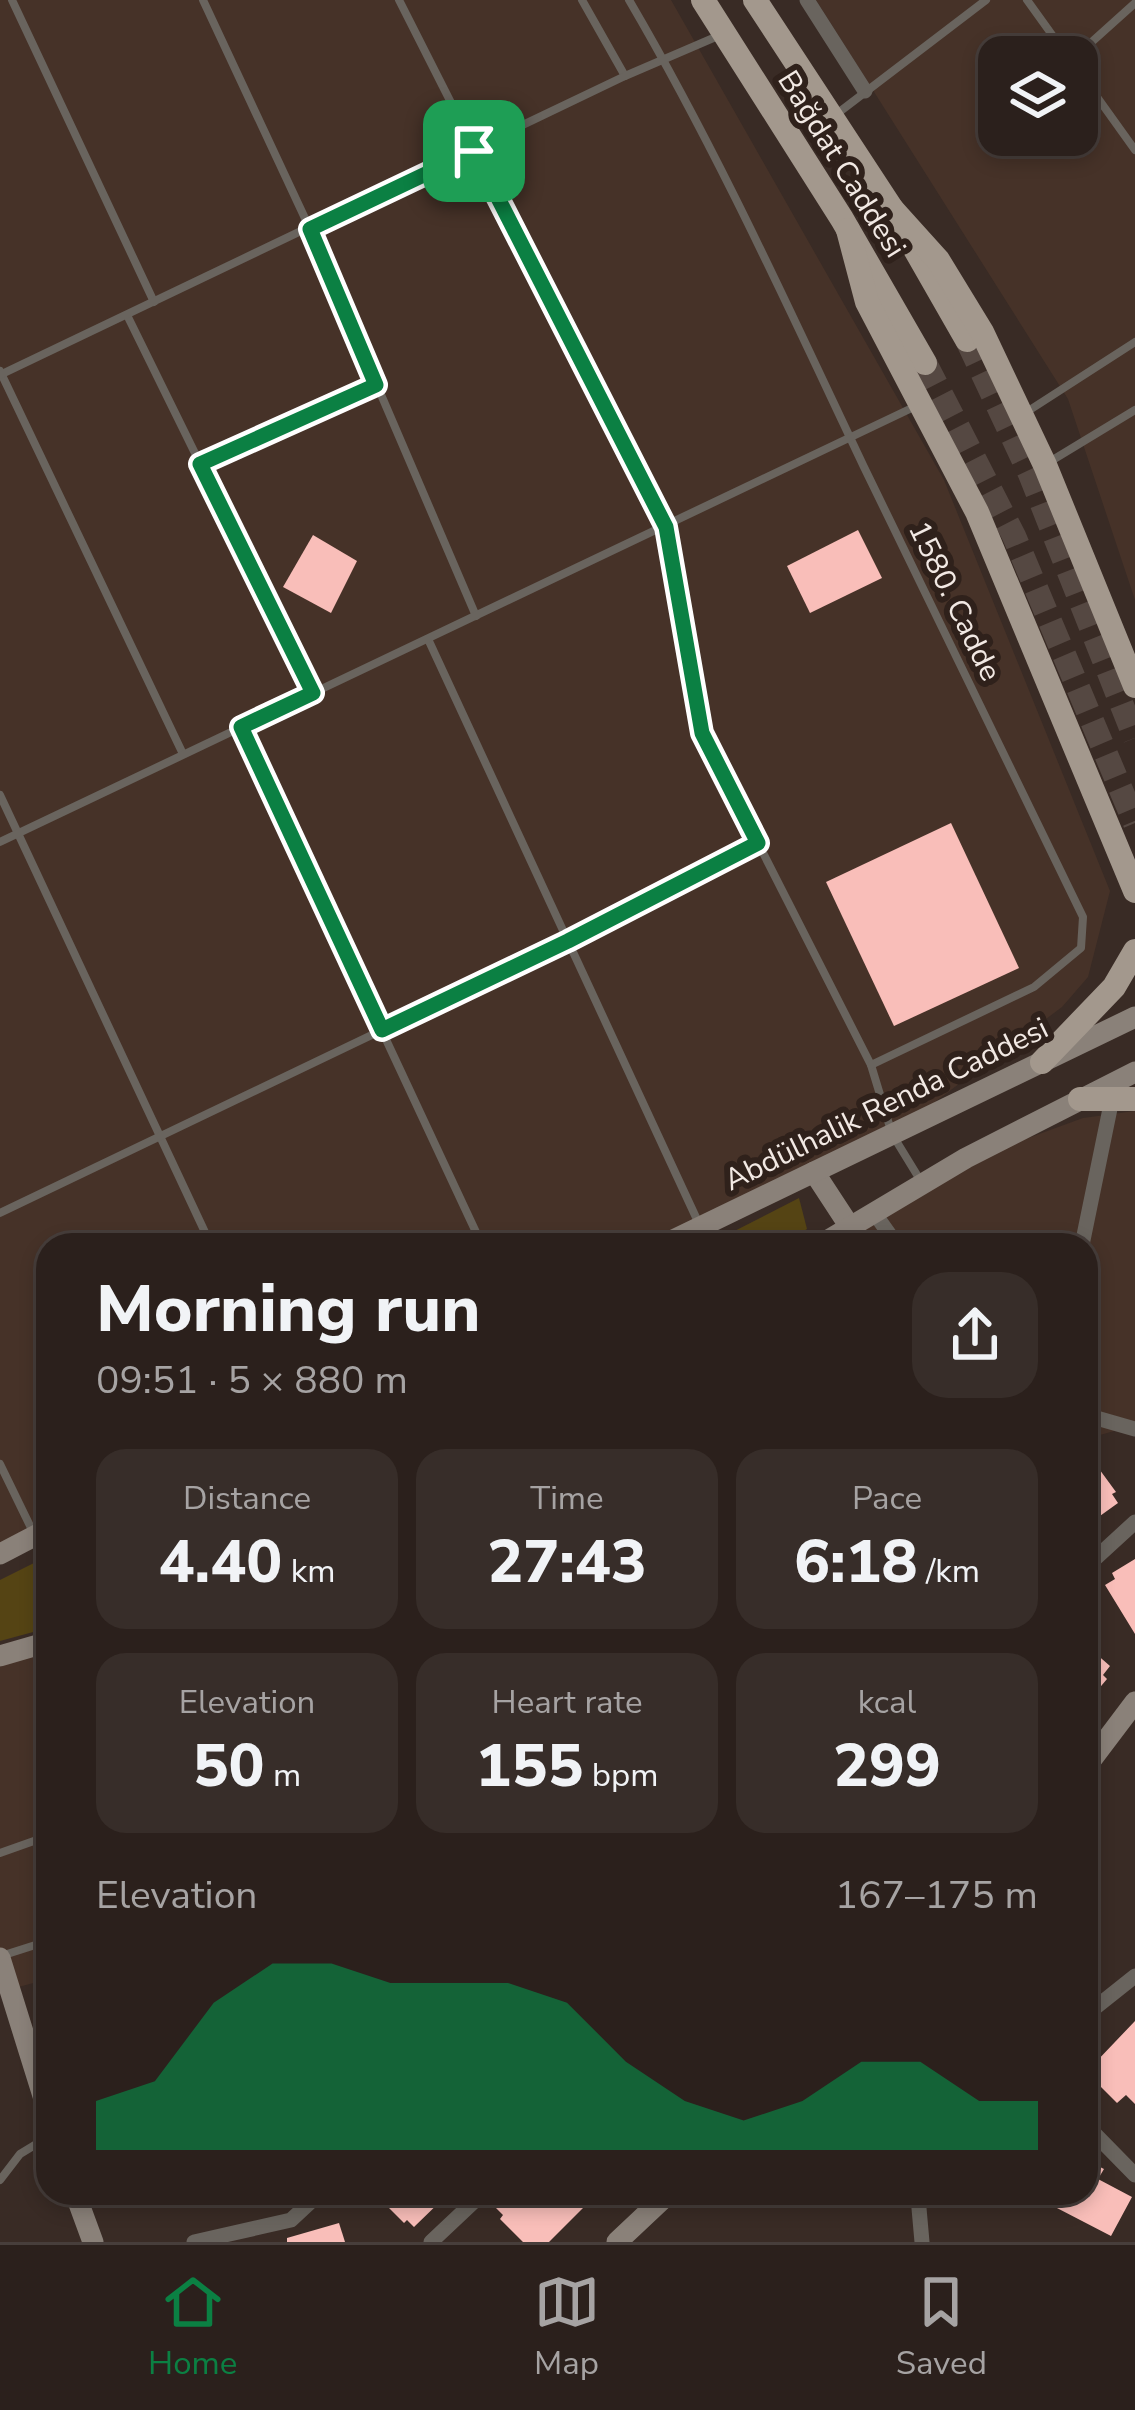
<!DOCTYPE html>
<meta charset="utf-8">
<style>
:root{--surface:#2b201c;--page:#372d29;--text:#f1f3f6;--muted:#a6a3a3;--line:#473e3b;--accent:#0b8043}
body{margin:0;font-family:"Nunito Sans",sans-serif;background:var(--page);color:var(--text);height:100vh;display:flex;flex-direction:column;font-size:45px;white-space:nowrap}
*{box-sizing:border-box;margin:0}
p{font-size:39px;color:var(--muted)}
.icon{flex:none;width:66px;height:66px;fill:none;stroke:currentColor;stroke-width:2;stroke-linecap:round;stroke-linejoin:round}
.map{position:relative;flex:1;overflow:hidden}
.side{position:absolute;left:36px;top:1233px;width:1062px;height:972px;display:flex;flex-direction:column;background:var(--surface);border-radius:36px;box-shadow:0 6px 18px #0003,0 0 0 3px var(--line)}
.side>*{flex:none}
.tools{position:absolute;left:978px;top:36px;display:grid;gap:24px}
.tools a{display:grid;place-items:center;width:120px;height:120px;border-radius:24px;background:var(--surface);box-shadow:0 6px 18px #0003,0 0 0 3px var(--line);font-size:60px}
.pin{position:absolute;display:grid;place-items:center;width:102px;height:102px;color:#fff;margin:-51px;border-radius:24px;box-shadow:0 6px 18px #0006}
.round{display:grid;place-items:center;flex:none;width:126px;height:126px;border-radius:36px;background:var(--page)}
.summary{display:flex;align-items:center;justify-content:space-between;height:204px;padding:0 60px}
h1{font-size:66px;font-weight:800;line-height:90px}
.metrics{display:grid;grid-template-columns:repeat(3,1fr);gap:18px;height:204px;padding:12px 60px}
.metrics div{display:grid;align-content:center;border-radius:30px;background:var(--page);text-align:center}
.metrics b{font-size:60px;font-weight:800}
.metrics small{font-size:33px;font-weight:400}
.metrics p{font-size:33px}
.chart{height:336px;padding:24px 60px}
.chart p{display:flex;justify-content:space-between}
.chart svg{width:100%;height:216px;margin-top:12px;fill:var(--accent);opacity:.7}
.tabs{display:flex;justify-content:space-around;align-items:center;height:168px;border-top:3px solid var(--line);background:var(--surface);font-size:33px;color:var(--muted)}
.tabs a{display:grid;justify-items:center;gap:6px}
.tabs .selected{color:var(--accent)}
.map>svg:first-child{display:block}
.built{fill:#463228;fill-rule:evenodd}
.green{fill:#554414}
.building{fill:#f9beb9}
.lines{fill:none;stroke-linecap:round;stroke-linejoin:round}
.primary-tunnel{stroke:#554842;stroke-width:24;stroke-dasharray:24 12;stroke-linecap:butt}
.lane{stroke:#69645e;stroke-width:8}
.street{stroke:#69645e;stroke-width:15}
.secondary{stroke:#8a8179;stroke-width:21}
.primary{stroke:#a3988d;stroke-width:24}
.route-casing{stroke:#fff;stroke-width:24}
.route{stroke:#0b8043;stroke-width:15}
.labels{text-anchor:middle;stroke-width:12;stroke-linejoin:round;paint-order:stroke}
.street-label{font-size:30px;fill:#f2e9e4;stroke:#2f211b}
</style>
<div class="map">
<svg width="1135" height="2242" viewBox="0 0 1135 2242">
<rect width="100%" height="100%" fill="#392b25"/>
<g class="built">
<polygon points="0,0 671,0 944,480 1110,891 1088,977 1062,1007 892,1134 663,1245 48,1245 48,1529 0,1554"/>
<path d="M 816,0 L 1135,0 L 1135,600 L 1068,399 ZM 999,57 L 1077,57 L 1077,135 L 999,135 Z"/>
<polygon points="1135,1111 1135,1425 1086,1439 1086,1245 823,1245 952,1166 1083,1118"/>
<polygon points="48,1645 48,1979 0,1992 0,1667"/>
</g>
<g class="green">
<polygon points="799,1198 807,1229 782,1245 707,1245"/>
<polygon points="48,1556 48,1628 0,1641 0,1580"/>
</g>
<g class="building">
<polygon points="858,530 882,578 810,613 787,566"/>
<polygon points="313,535 357,561 331,613 283,587"/>
<polygon points="951,823 1019,968 894,1026 826,882"/>
<polygon points="1086,1451 1116,1492 1112,1494 1118,1503 1086,1526"/>
<polygon points="1135,1559 1135,1634 1105,1585 1115,1579 1112,1573"/>
<polygon points="1086,1645 1110,1666 1103,1675 1107,1679 1086,1704"/>
<polygon points="1135,2021 1135,2104 1126,2095 1117,2103 1092,2078 1100,2070 1094,2064"/>
<polygon points="1086,2160 1104,2169 1098,2179 1132,2197 1111,2236 1028,2193 1086,2193"/>
<polygon points="374,2193 449,2193 414,2227 407,2220 404,2223"/>
<polygon points="512,2193 575,2193 586,2205 549,2242 523,2242 500,2219 503,2215 496,2208"/>
<polygon points="339,2223 345,2242 287,2242 287,2238"/>
</g>
<g class="lines">
<g class="primary-tunnel">
<polyline points="967,340 1030,474 1135,738"/>
<polyline points="925,363 1014,536 1135,823"/>
</g>
<g class="lane">
<polyline points="12,0 154,302"/>
<polyline points="203,0 310,229 476,616"/>
<polyline points="399,0 666,527 702,733 871,1065 892,1134 922,1183"/>
<polyline points="582,0 625,76"/>
<path d="M 629,0 C 717,150 789,309 863,465 C 935,616 1010,766 1083,917 L 1081,948 L 1034,987 L 871,1065"/>
<polyline points="1027,0 1068,57"/>
<polyline points="1075,57 1135,3"/>
<polyline points="1077,69 1135,150"/>
<polyline points="834,116 986,0"/>
<polyline points="127,315 313,693"/>
<polyline points="0,371 183,754"/>
<polyline points="0,375 625,76 718,36"/>
<polyline points="1025,413 1135,342"/>
<polyline points="200,464 376,385"/>
<polyline points="1046,464 1135,410"/>
<polyline points="428,639 700,1226"/>
<polyline points="240,727 482,1245"/>
<polyline points="0,795 211,1245"/>
<polyline points="0,842 914,407"/>
<polyline points="0,1213 568,941 758,843"/>
<polyline points="0,1464 34,1534"/>
<polyline points="0,1853 48,1836"/>
<polyline points="4,1955 48,1941"/>
<polyline points="0,2180 20,2154 48,2137"/>
</g>
<g class="street">
<polyline points="807,0 865,91"/>
<polyline points="875,1214 897,1245"/>
<polyline points="1082,1245 1112,1099"/>
<polyline points="1086,1415 1135,1429"/>
<polyline points="1086,1567 1135,1522"/>
<polyline points="1086,2015 1135,1976"/>
<polyline points="1086,2125 1135,2175"/>
<polyline points="921,2193 918,2197 922,2242"/>
<polyline points="194,2242 291,2220 320,2193"/>
<polyline points="431,2242 483,2193"/>
</g>
<g class="secondary">
<polyline points="814,1172 850,1227"/>
<polyline points="663,1245 1135,1017"/>
<polyline points="820,1245 966,1158 1135,1072"/>
<polyline points="0,1554 48,1529"/>
<polyline points="0,1656 48,1642"/>
<polyline points="1086,1767 1135,1702"/>
<polyline points="0,1958 48,2112"/>
<polyline points="75,2193 93,2242"/>
<polyline points="617,2242 669,2193"/>
</g>
<g class="primary">
<polyline points="703,0 842,219 925,363"/>
<polyline points="755,0 892,209 967,340"/>
<polyline points="892,209 938,260 982,332 1045,465 1135,686"/>
<polyline points="848,230 867,302 977,512 1135,891"/>
<polyline points="1042,1062 1114,987 1135,951"/>
<polyline points="1080,1099 1135,1099"/>
</g>
</g>
<g class="lines">
<g class="route-casing">
<polygon id="route" points="474,151 666,527 702,733 758,843 568,941 382,1030 241,727 313,693 200,464 376,385 310,229"/>
</g>
<use href="#route" class="route"/>
</g>
<g class="labels">
<g class="street-label">
<text transform="translate(842 164) rotate(58)" y="10">Bağdat Caddesi</text>
<text transform="translate(955 601) rotate(64)" y="10">1580. Cadde</text>
<text transform="translate(886 1104) rotate(-26)" y="10">Abdülhalik Renda Caddesi</text>
</g>
</g>
</svg>
<div class="tools">
<a><svg class="icon" aria-label="layers" viewBox="0 0 24 24"><path d="M12 4l9 5-9 5-9-5zM3 14l9 5 9-5"/></svg></a>
</div>
<div class="pin" style="left:474px;top:151px;background:#1e9e55"><svg class="icon" aria-label="arrive" viewBox="0 0 24 24"><path d="M6 21V4h12l-3 4 3 4H6"/></svg></div>
<section class="side">
<div class="summary"><div><h1>Morning run</h1><p>09:51 · 5 × 880 m</p></div><a class="round"><svg class="icon" aria-label="share" viewBox="0 0 24 24"><path d="M12 15V3M7 8l5-5 5 5M5 13v7h14v-7"/></svg></a></div>
<div class="metrics">
<div><p>Distance</p><b>4.40<small> km</small></b></div>
<div><p>Time</p><b>27:43</b></div>
<div><p>Pace</p><b>6:18<small> /km</small></b></div>
</div>
<div class="metrics">
<div><p>Elevation</p><b>50<small> m</small></b></div>
<div><p>Heart rate</p><b>155<small> bpm</small></b></div>
<div><p>kcal</p><b>299</b></div>
</div>
<div class="chart"><p><span>Elevation</span>167–175 m</p>
<svg viewBox="0 0 160 44" preserveAspectRatio="none"><path d="M0 44V34L10 30L20 14L30 6L40 6L50 10L60 10L70 10L80 14L90 26L100 34L110 38L120 34L130 26L140 26L150 34L160 34V44z"/></svg>
</div>
</section>
</div>
<nav class="tabs">
<a class="selected"><svg class="icon" aria-label="home" viewBox="0 0 24 24"><path d="M3 11l9-7 9 7M6 9v11h12V9"/></svg>Home</a>
<a><svg class="icon" aria-label="map" viewBox="0 0 24 24"><path d="M3 6l6-2 6 2 6-2v14l-6 2-6-2-6 2zM9 4v14M15 6v14"/></svg>Map</a>
<a><svg class="icon" aria-label="saved" viewBox="0 0 24 24"><path d="M7 4h10v16l-5-4-5 4z"/></svg>Saved</a>
</nav>
